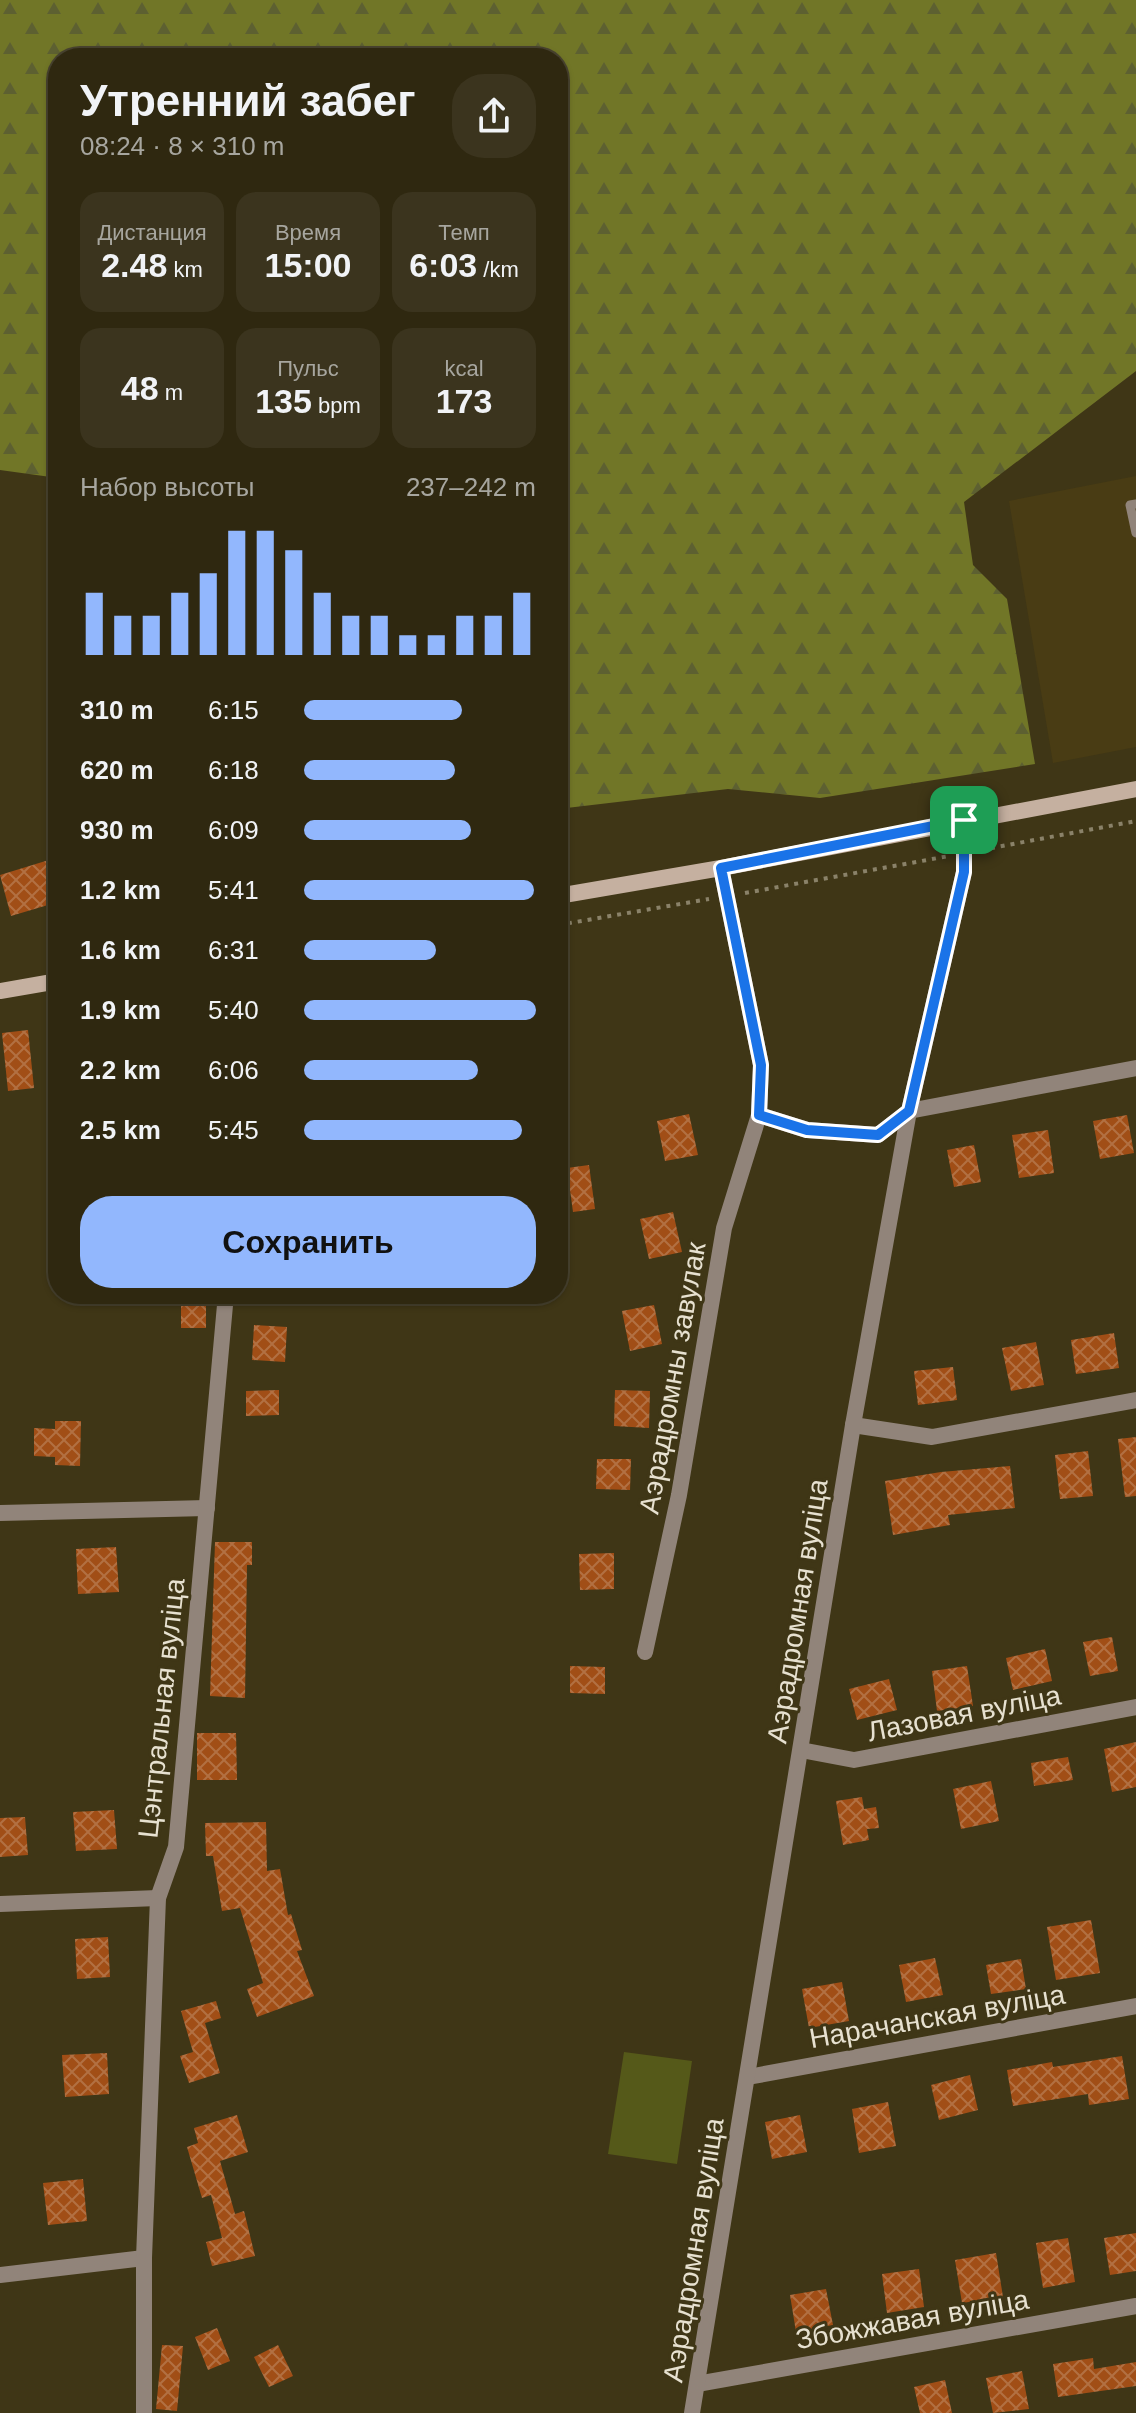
<!DOCTYPE html>
<html lang="ru">
<meta charset="utf-8">
<style>
:root{--surface:#2f2810;--page:#3b341e;--text:#f1f3f6;--muted:#a7a69f;--line:#4a4430;--accent:#92b7fd}
body{margin:0;font-family:Helvetica,sans-serif;background:var(--page);color:var(--text);height:100vh;display:flex;flex-direction:column;font-size:30px;white-space:nowrap}
*{box-sizing:border-box;margin:0}
p{font-size:26px;color:var(--muted)}
.icon{flex:none;width:44px;height:44px;fill:none;stroke:currentColor;stroke-width:2;stroke-linecap:round;stroke-linejoin:round}
.map{position:relative;flex:1;overflow:hidden}
.drawer{position:absolute;left:48px;top:48px;width:520px;height:1256px;display:flex;flex-direction:column;background:var(--surface);border-radius:32px;box-shadow:0 2px 6px #0004,0 0 0 2px var(--line)}
.drawer>*{flex:none}
.pin{position:absolute;display:grid;place-items:center;width:68px;height:68px;color:#fff;margin:-34px;border-radius:16px;box-shadow:0 4px 12px #0006}
.round{display:grid;place-items:center;flex:none;width:84px;height:84px;border-radius:32px;background:var(--page)}
.head{display:flex;align-items:center;justify-content:space-between;height:136px;padding:0 32px}
h1{font-size:44px;font-weight:700;line-height:60px}
.figures{display:grid;grid-template-columns:repeat(3,1fr);gap:12px;height:136px;padding:8px 32px}
.figures div{display:grid;align-content:center;border-radius:20px;background:var(--page);text-align:center}
.figures b{font-size:34px;font-weight:700}
.figures small{font-size:22px;font-weight:400}
.figures p{font-size:22px}
.chart{height:224px;padding:16px 32px}
.chart p{display:flex;justify-content:space-between}
.chart svg{width:100%;height:144px;margin-top:8px;stroke:var(--accent);stroke-width:6}
.cta{display:flex;gap:16px;margin-top:auto;padding:16px 32px}
.cta a{flex:1;height:92px;border-radius:32px;background:var(--accent);color:#111;font-size:32px;font-weight:700;line-height:92px;text-align:center}
ul{padding:0 32px;list-style:none;font-size:26px}
li{display:grid;grid-template-columns:128px 96px 1fr;align-items:center;height:60px}
li i{height:20px;border-radius:10px;background:var(--accent)}
.map>svg:first-child{display:block}
.built{fill:#493c14}
.forest{fill:url(#forest-firs)}
.pitch{fill:#555919}
.building{fill:url(#building-cross-hatch)}
.lines{fill:none;stroke-linecap:round;stroke-linejoin:round}
.path{stroke:#8a8269;stroke-width:4;stroke-dasharray:4 6;stroke-linecap:butt}
.lane{stroke:#91847a;stroke-width:9}
.street{stroke:#91847a;stroke-width:16}
.secondary{stroke:#c5b0a0;stroke-width:16}
.route-casing{stroke:#fff;stroke-width:16}
.route{stroke:#1a73e8;stroke-width:10}
.labels{text-anchor:middle;stroke-width:6;stroke-linejoin:round;paint-order:stroke}
.street-label{font-size:28px;fill:#e7e1d0;stroke:#3f3616}
</style>
<div class="map">
<svg width="1136" height="2413" viewBox="0 0 1136 2413">
<defs>
<pattern id="forest-firs" width="22" height="20" patternUnits="userSpaceOnUse" patternTransform="scale(2)"><rect width="22" height="20" fill="#717627"/><path d="M5 1l3.5 6h-7zM16 11l3.5 6h-7z" fill="#5d6031"/></pattern>
<pattern id="building-cross-hatch" width="8" height="8" patternUnits="userSpaceOnUse" patternTransform="scale(2)"><rect width="8" height="8" fill="#a14e16"/><path d="M0 0l8 8M0 8l8-8" fill="none" stroke="#b27042"/></pattern>
</defs>
<rect width="100%" height="100%" fill="#3f3616"/>
<polygon class="built" points="1136,476 1136,747 1053,763 1009,501"/>
<polygon class="forest" points="0,0 1136,0 1136,371 964,502 973,565 1007,599 1035,764 820,798 728,789 558,809 558,721 569,676 558,668 558,58 58,58 58,478 0,470"/>
<polygon class="pitch" points="624,2052 692,2061 677,2164 608,2154"/>
<g class="building">
<polygon points="52,859 58,877 58,902 11,916 0,875"/>
<polygon points="28,1030 34,1088 8,1091 2,1033"/>
<polygon points="689,1114 698,1155 665,1161 657,1121"/>
<polygon points="1127,1115 1134,1153 1100,1159 1093,1121"/>
<polygon points="1048,1130 1054,1173 1019,1178 1012,1135"/>
<polygon points="974,1145 981,1182 954,1187 947,1150"/>
<polygon points="589,1165 595,1209 573,1212 567,1168"/>
<polygon points="673,1212 682,1252 649,1259 640,1219"/>
<rect x="181" y="1301" width="25" height="27"/>
<polygon points="654,1305 662,1344 630,1351 622,1311"/>
<polygon points="254,1325 287,1327 285,1362 252,1360"/>
<polygon points="1114,1333 1119,1368 1076,1374 1071,1340"/>
<polygon points="1036,1342 1044,1385 1011,1391 1002,1348"/>
<polygon points="953,1367 957,1400 918,1405 914,1371"/>
<polygon points="279,1390 279,1415 246,1416 246,1391"/>
<polygon points="615,1390 650,1391 649,1428 614,1426"/>
<polygon points="55,1421 81,1421 80,1466 55,1465 55,1457 34,1456 34,1428 55,1429"/>
<polygon points="1136,1437 1136,1496 1125,1497 1118,1439"/>
<polygon points="1088,1451 1093,1496 1060,1499 1055,1455"/>
<polygon points="597,1459 631,1459 630,1490 596,1489"/>
<polygon points="1010,1466 1015,1508 948,1515 950,1525 893,1535 885,1481 941,1472"/>
<polygon points="215,1542 252,1542 252,1565 247,1565 245,1698 210,1696"/>
<polygon points="116,1547 119,1592 78,1594 76,1549"/>
<polygon points="614,1553 614,1589 580,1590 579,1554"/>
<polygon points="1112,1637 1118,1671 1090,1676 1083,1642"/>
<polygon points="1045,1649 1052,1681 1013,1690 1006,1658"/>
<polygon points="570,1666 605,1667 605,1694 570,1693"/>
<polygon points="967,1666 973,1706 937,1711 932,1671"/>
<polygon points="889,1679 897,1710 857,1720 849,1689"/>
<polygon points="197,1733 236,1733 237,1780 197,1780"/>
<polygon points="1136,1742 1136,1787 1112,1792 1104,1749"/>
<polygon points="1068,1757 1073,1780 1034,1786 1031,1763"/>
<polygon points="991,1781 999,1821 961,1829 953,1789"/>
<polygon points="862,1797 864,1809 876,1807 879,1828 867,1829 869,1840 843,1845 836,1801"/>
<polygon points="114,1810 117,1849 76,1851 73,1812"/>
<polygon points="25,1817 28,1855 0,1857 0,1818"/>
<polygon points="266,1822 267,1871 280,1869 288,1915 291,1914 302,1950 297,1951 314,1996 257,2017 247,1989 263,1983 240,1908 222,1911 213,1856 206,1856 205,1823"/>
<polygon points="1091,1920 1100,1973 1056,1980 1047,1927"/>
<polygon points="108,1937 110,1977 77,1979 75,1939"/>
<polygon points="935,1958 943,1995 906,2002 899,1965"/>
<polygon points="1021,1959 1026,1989 991,1994 986,1965"/>
<polygon points="842,1982 849,2021 809,2028 802,1989"/>
<polygon points="216,2001 221,2018 205,2023 220,2073 189,2083 180,2056 193,2052 181,2011"/>
<polygon points="107,2053 109,2094 65,2097 62,2055"/>
<polygon points="1122,2056 1129,2099 1089,2105 1088,2094 1013,2106 1007,2070 1052,2062 1053,2067"/>
<polygon points="970,2075 978,2110 939,2120 931,2085"/>
<polygon points="888,2102 896,2146 859,2153 852,2109"/>
<polygon points="237,2115 248,2152 220,2161 235,2214 244,2211 255,2256 212,2266 206,2242 222,2238 211,2195 202,2198 187,2147 198,2143 194,2128"/>
<polygon points="800,2115 807,2152 772,2159 765,2122"/>
<polygon points="83,2179 87,2221 48,2225 43,2183"/>
<polygon points="1136,2233 1136,2271 1110,2275 1104,2238"/>
<polygon points="1068,2238 1075,2282 1043,2288 1036,2243"/>
<polygon points="996,2253 1003,2297 962,2303 955,2260"/>
<polygon points="919,2269 924,2307 887,2313 882,2274"/>
<polygon points="826,2289 833,2325 796,2332 790,2295"/>
<polygon points="217,2328 230,2361 208,2370 195,2337"/>
<polygon points="162,2345 183,2346 177,2411 156,2409"/>
<polygon points="278,2345 293,2376 269,2387 254,2357"/>
<polygon points="1093,2358 1094,2369 1136,2362 1136,2386 1058,2397 1053,2364"/>
<polygon points="1022,2371 1029,2409 993,2413 986,2378"/>
<polygon points="945,2380 952,2413 920,2413 914,2387"/>
</g>
<g class="lines">
<g class="path">
<polyline points="981,850 1136,821"/>
<polyline points="745,893 949,856"/>
<polyline points="558,925 709,899"/>
</g>
<polyline class="lane" points="1136,504 1130,505 1136,533"/>
<g class="street">
<polyline points="759,1115 807,1130 878,1135 909,1111 1136,1068"/>
<polyline points="853,1425 932,1437 1136,1400"/>
<polyline points="0,1513 207,1508"/>
<polyline points="645,1652 679,1495 724,1228 759,1115 761,1065 721,868"/>
<polyline points="801,1750 854,1760 1136,1707"/>
<polyline points="0,1904 158,1898"/>
<polyline points="748,2077 1136,2006"/>
<polyline points="0,2275 144,2258"/>
<polyline points="697,2384 1136,2306"/>
<polyline points="144,2413 144,2258 158,1898 176,1847 226,1294"/>
<polyline points="692,2413 853,1425 909,1111 964,872 964,820"/>
</g>
<g class="secondary">
<polyline points="558,896 721,868 1136,789"/>
<polyline points="0,991 58,981"/>
</g>
</g>
<g class="lines">
<g class="route-casing">
<polygon id="route" points="964,820 964,872 909,1111 878,1135 807,1130 759,1115 761,1065 721,868"/>
</g>
<use href="#route" class="route"/>
</g>
<g class="labels">
<g class="street-label">
<text transform="translate(672 1378) rotate(-80)" y="10">Аэрадромны завулак</text>
<text transform="translate(797 1611) rotate(-81)" y="10">Аэрадромная вуліца</text>
<text transform="translate(161 1708) rotate(-84)" y="10">Цэнтральная вуліца</text>
<text transform="translate(964 1713) rotate(-11)" y="10">Лазовая вуліца</text>
<text transform="translate(937 2016) rotate(-10)" y="10">Нарачанская вуліца</text>
<text transform="translate(693 2250) rotate(-81)" y="10">Аэрадромная вуліца</text>
<text transform="translate(912 2319) rotate(-10)" y="10">Збожжавая вуліца</text>
</g>
</g>
</svg>
<div class="pin" style="left:964px;top:820px;background:#1e9e55"><svg class="icon" aria-label="arrive" viewBox="0 0 24 24"><path d="M6 21V4h12l-3 4 3 4H6"/></svg></div>
<section class="drawer">
<div class="head"><div><h1>Утренний забег</h1><p>08:24 · 8 × 310 m</p></div><a class="round"><svg class="icon" aria-label="share" viewBox="0 0 24 24"><path d="M12 15V3M7 8l5-5 5 5M5 13v7h14v-7"/></svg></a></div>
<div class="figures">
<div><p>Дистанция</p><b>2.48<small> km</small></b></div>
<div><p>Время</p><b>15:00</b></div>
<div><p>Темп</p><b>6:03<small> /km</small></b></div>
</div>
<div class="figures">
<div><b>48<small> m</small></b></div>
<div><p>Пульс</p><b>135<small> bpm</small></b></div>
<div><p>kcal</p><b>173</b></div>
</div>
<div class="chart"><p><span>Набор высоты</span>237–242 m</p>
<svg viewBox="0 0 160 44" preserveAspectRatio="none"><path d="M5 44V25M15 44V32M25 44V32M35 44V25M45 44V19M55 44V6M65 44V6M75 44V12M85 44V25M95 44V32M105 44V32M115 44V38M125 44V38M135 44V32M145 44V32M155 44V25"/></svg>
</div>
<ul>
<li><b>310 m</b>6:15<i style="width:68%"></i></li>
<li><b>620 m</b>6:18<i style="width:65%"></i></li>
<li><b>930 m</b>6:09<i style="width:72%"></i></li>
<li><b>1.2 km</b>5:41<i style="width:99%"></i></li>
<li><b>1.6 km</b>6:31<i style="width:57%"></i></li>
<li><b>1.9 km</b>5:40<i style="width:100%"></i></li>
<li><b>2.2 km</b>6:06<i style="width:75%"></i></li>
<li><b>2.5 km</b>5:45<i style="width:94%"></i></li>
</ul>
<div class="cta"><a>Сохранить</a></div>
</section>
</div>
